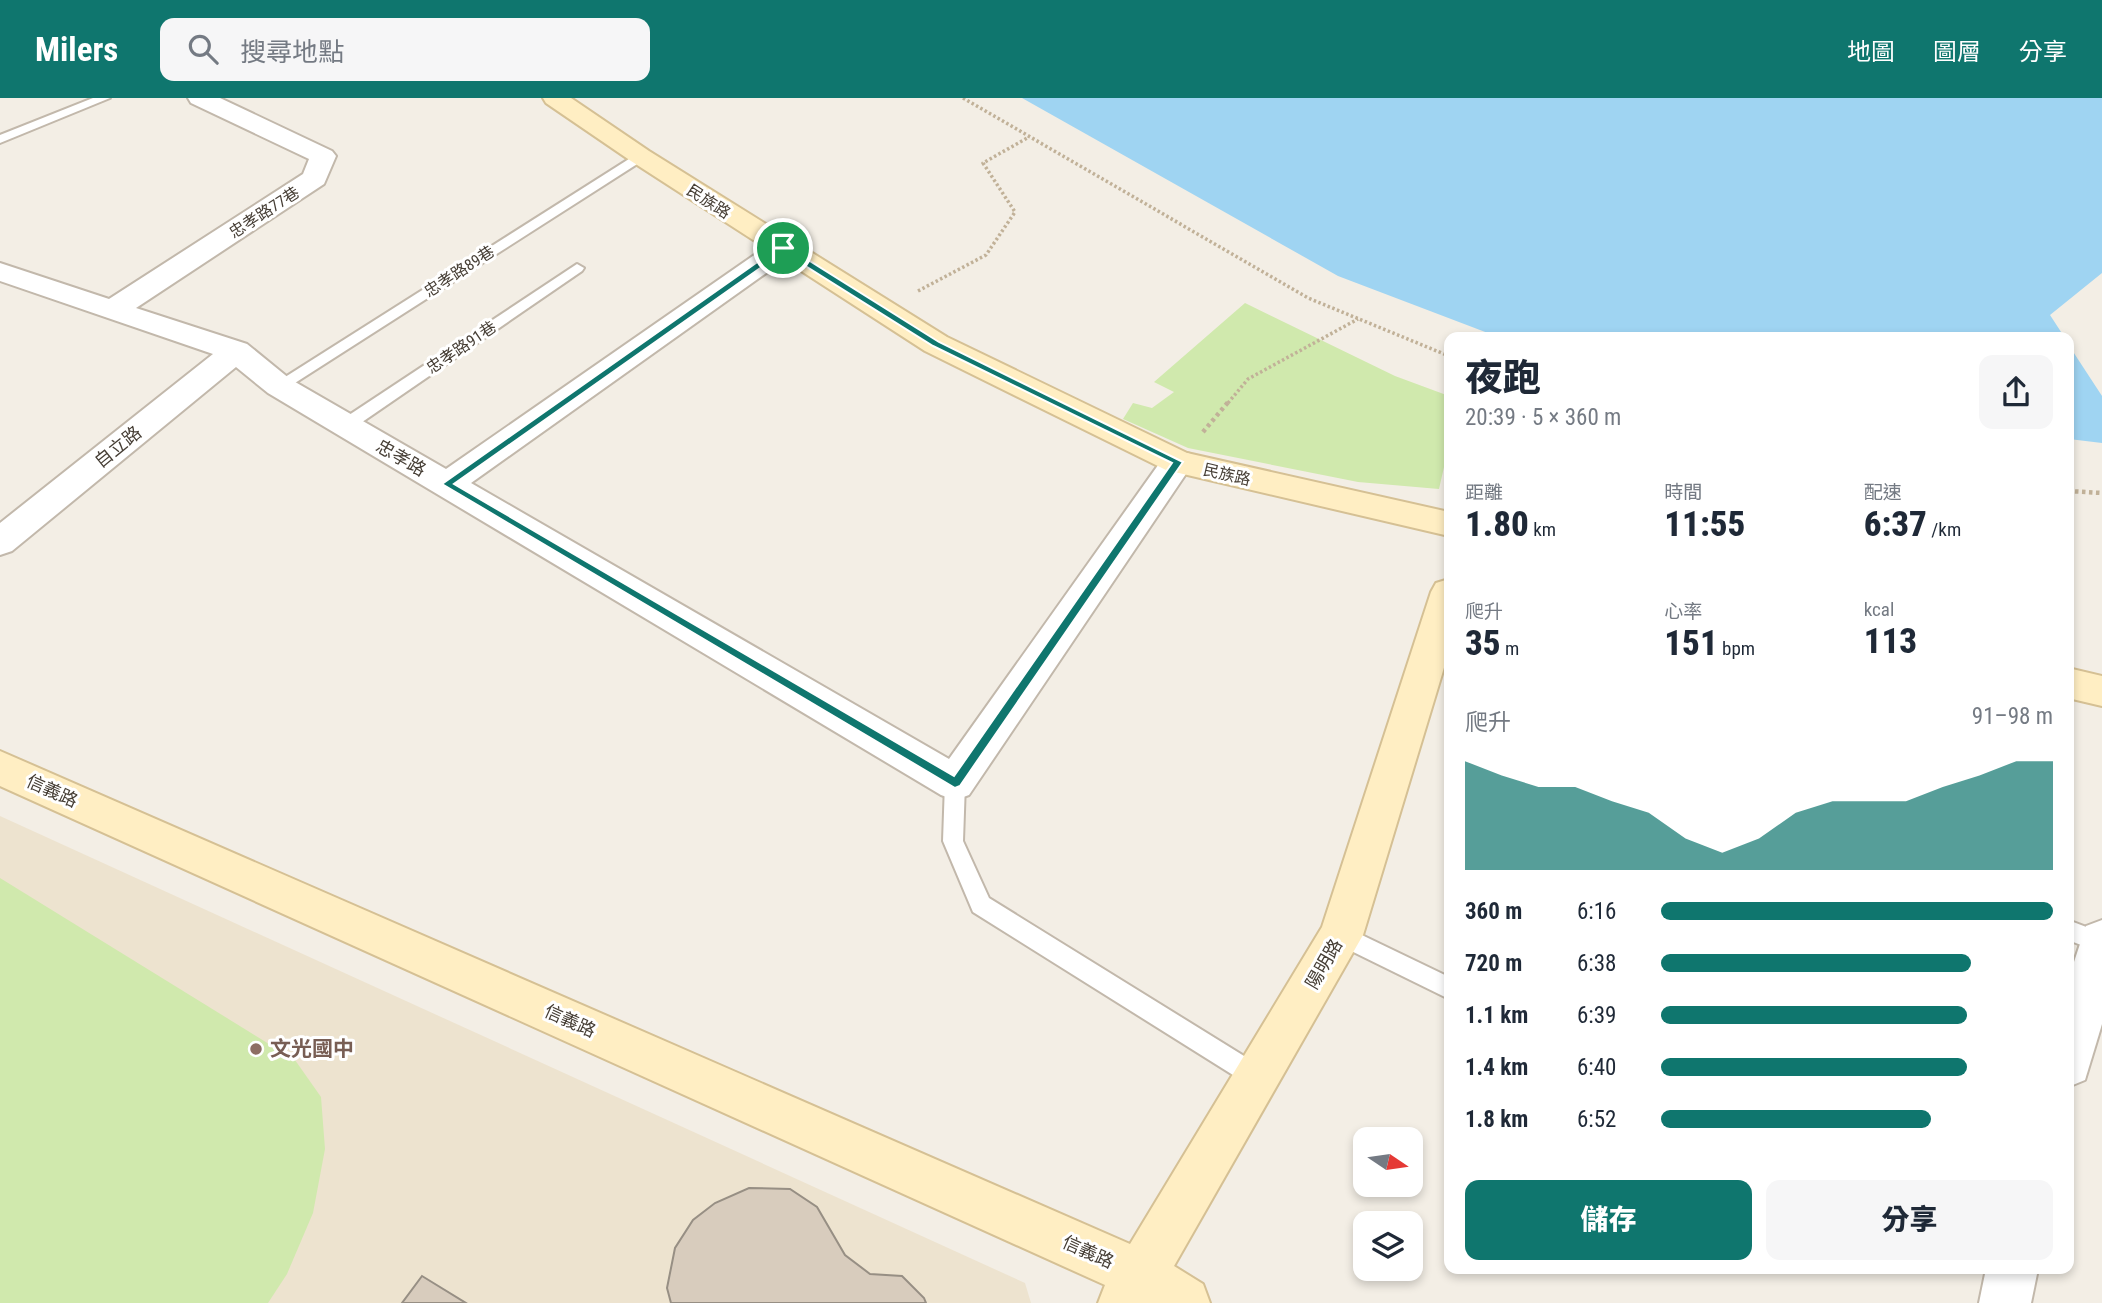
<!DOCTYPE html>
<html lang="zh-TW">
<meta charset="utf-8">
<style>
:root{--surface:#fff;--page:#f6f6f7;--text:#1f2937;--muted:#747a83;--accent:#0f766e}
body{margin:0;font-family:"Roboto Condensed","Noto Sans TC",sans-serif;background:var(--page);color:var(--text);height:100vh;display:flex;flex-direction:column;font-size:26px;white-space:nowrap}
*{box-sizing:border-box;margin:0}
p{font-size:23px;color:var(--muted)}
.icon{flex:none;width:38px;height:38px;fill:none;stroke:currentColor;stroke-width:2;stroke-linecap:round;stroke-linejoin:round}
.map{position:relative;flex:1;overflow:hidden}
.side{position:absolute;left:1444px;top:234px;width:630px;height:942px;display:flex;flex-direction:column;background:var(--surface);border-radius:14px;box-shadow:0 4px 10px #0003}
.side>*{flex:none}
.needle{width:46px;rotate:103deg}
.buttons{position:absolute;left:1353px;top:1029px;display:grid;gap:14px}
.buttons a{display:grid;place-items:center;width:70px;height:70px;border-radius:14px;background:var(--surface);box-shadow:0 4px 10px #0003;font-size:35px}
.pin{position:absolute;display:grid;place-items:center;width:60px;height:60px;color:#fff;margin:-30px;border:4px solid #fff;border-radius:50%;box-shadow:0 2px 7px #0007}
.round{display:grid;place-items:center;flex:none;width:74px;height:74px;border-radius:14px;background:var(--page)}
.headline{display:flex;align-items:center;justify-content:space-between;height:119px;padding:0 21px}
h1{font-size:38px;font-weight:800;line-height:52px}
.stats{display:grid;grid-template-columns:repeat(3,1fr);gap:10px;height:119px;padding:7px 21px}
.stats div{display:grid;align-content:center}
.stats b{font-size:35px;font-weight:800}
.stats small{font-size:19px;font-weight:400}
.stats p{font-size:19px}
.chart{height:196px;padding:14px 21px}
.chart p{display:flex;justify-content:space-between}
.chart svg{width:100%;height:126px;margin-top:7px;fill:var(--accent);opacity:.7}
.primary-button{display:flex;gap:14px;margin-top:auto;padding:14px 21px}
.primary-button a{flex:1;height:80px;border-radius:14px;background:var(--accent);color:#fff;font-size:28px;font-weight:800;line-height:80px;text-align:center}
.primary-button a+a{background:var(--page);color:var(--text)}
ul{padding:0 21px;list-style:none;font-size:23px}
li{display:grid;grid-template-columns:112px 84px 1fr;align-items:center;height:52px}
li i{height:18px;border-radius:9px;background:var(--accent)}
header{display:flex;align-items:center;gap:42px;box-sizing:border-box;height:98px;padding:0 35px;background:var(--accent);color:#fff}
header strong{font-size:33px}
nav{display:flex;gap:38px;margin-inline-start:auto;font-size:24px}
.search{width:490px;height:63px;background:var(--page);display:flex;align-items:center;gap:18px;box-sizing:border-box;padding:0 24px;border-radius:14px;color:var(--muted);font-size:26px}
.map>svg:first-child{display:block}
.education{fill:#ede3cf}
.green{fill:#d0e9ad}
.water{fill:#9fd4f2}
.building{fill:#d8ccbd;stroke:#978f84;stroke-width:2}
.lines{fill:none;stroke-linecap:round;stroke-linejoin:round}
.lane-casing{stroke:#c2b8ab;stroke-width:4}
.street-casing{stroke:#c2b8ab;stroke-width:4}
.secondary-casing{stroke:#d5c094;stroke-width:4}
.path-far1{stroke:#c1b198;stroke-width:3.5;stroke-dasharray:2.5 2.5;stroke-linecap:butt}
.path{stroke:#c1b198;stroke-width:4.5;stroke-dasharray:3.5 3.5;stroke-linecap:butt}
.lane{fill:#fff;fill-rule:evenodd}
.street{fill:#fff;fill-rule:evenodd}
.secondary{fill:#ffeec3;fill-rule:evenodd}
.route{fill:#0f766e;stroke:#fff;stroke-width:2;fill-rule:evenodd}
.education-dot{fill:#8d6e63;stroke:#fff;stroke-width:2.5}
.labels{text-anchor:middle;stroke-width:6;stroke-linejoin:round;paint-order:stroke}
.far-street-label{font-size:16px;fill:#463e35;stroke:#fff}
.street-label{font-size:18px;fill:#463e35;stroke:#fff}
.near-education-label{font-size:21px;font-weight:bold;fill:#785e54;stroke:#fff;text-anchor:start}
</style>
<header>
<strong>Milers</strong>
<div class="search"><svg class="icon" aria-label="search" viewBox="0 0 24 24"><circle cx="10" cy="10" r="6"/><path d="M15 15l6 6"/></svg>搜尋地點</div>
<nav><a>地圖</a><a>圖層</a><a>分享</a></nav>
</header>
<div class="map">
<svg width="2102" height="1205" viewBox="0 0 2102 1205">
<rect width="100%" height="100%" fill="#f3eee5"/>
<polygon class="education" points="0,718 1025,1185 1031,1205 0,1205"/>
<g class="green">
<polygon points="1245,205 1395,278 1449,298 1449,347 1439,391 1358,384 1188,350 1123,321 1133,305 1152,310 1174,294 1154,284"/>
<polygon points="0,780 295,962 321,999 325,1051 313,1115 287,1176 268,1205 0,1205"/>
</g>
<g class="water">
<polygon points="1022,0 2102,0 2102,175 2050,217 2065,240 1501,240 1338,178"/>
<polygon points="2068,246 2102,298 2102,345 2069,341"/>
</g>
<g class="building">
<polygon points="749,1090 790,1091 817,1109 845,1157 870,1176 902,1178 924,1200 926,1205 671,1205 667,1190 675,1150 693,1122 715,1105"/>
<polygon points="422,1178 466,1205 402,1205"/>
</g>
<g class="lines">
<g class="lane-casing">
<g id="lane">
<polygon points="93,0 110,0 0,45 0,37"/>
<polygon points="640,54 646,58 645,61 284,292 279,293 271,288"/>
<polygon points="577,166 584,170 582,173 352,331 340,331 338,327 340,323"/>
<polygon points="955,677 962,679 965,685 963,743 989,800 1265,971 1269,979 1265,987 1257,991 1249,987 973,814 943,743 945,685 948,679"/>
<polygon points="2068,822 2102,835 2102,855 2068,842"/>
<polygon points="1341,827 1449,879 1449,901 1333,844 1330,837 1333,830"/>
</g>
</g>
<g class="street-casing">
<g id="street">
<polygon points="188,0 220,0 332,53 336,58 324,86 136,210 247,246 290,281 446,371 773,144 783,142 793,144 797,150 793,156 471,385 949,661 1166,356 1178,353 1190,356 1194,364 969,697 955,702 941,697 268,295 236,269 12,453 0,457 0,425 213,256 0,183 0,165 109,201 303,76 309,61 191,5"/>
<polygon points="2102,822 2102,926 2085,982 2068,989 2068,882 2086,828"/>
<polygon points="1986,1171 2038,1171 2031,1205 1979,1205"/>
</g>
</g>
<g class="secondary-casing">
<g id="secondary">
<polygon points="543,0 571,0 649,53 947,239 1187,355 1449,414 1449,438 1166,372 925,253 631,63 546,5"/>
<polygon points="1449,481 1449,553 1363,837 1174,1168 1203,1186 1210,1205 1098,1205 1105,1187 0,688 0,653 1130,1146 1322,829 1431,494 1436,485"/>
<polygon points="2068,570 2102,578 2102,608 2068,600"/>
</g>
</g>
<g class="path-far1">
<polyline points="963,0 1308,200 1449,258"/>
<polyline points="918,193 986,157 1015,114 983,65 1029,39"/>
<polyline points="1228,305 1248,281 1358,221"/>
</g>
<g class="path">
<polyline points="1203,334 1229,303"/>
<polyline points="2068,393 2102,395"/>
</g>
<use href="#lane" class="lane"/>
<use href="#street" class="street"/>
<use href="#secondary" class="secondary"/>
</g>
<path class="route" d="M 780,148 L 786,148 L 939,244 L 1183,364 L 960,688 L 955,690 L 442,386 ZM 783,154 L 933,248 L 1172,365 L 954,678 L 454,386 Z"/>
<circle class="education-dot" cx="256" cy="951" r="7"/>
<g class="labels">
<g class="far-street-label">
<text transform="translate(709 103) rotate(33)" y="6">民族路</text>
<text transform="translate(264 114) rotate(-33)" y="6">忠孝路77巷</text>
<text transform="translate(459 173) rotate(-33)" y="6">忠孝路89巷</text>
<text transform="translate(461 249) rotate(-34)" y="6">忠孝路91巷</text>
<text transform="translate(1227 376) rotate(13)" y="6">民族路</text>
</g>
<g class="street-label">
<text transform="translate(118 349) rotate(-39)" y="6">自立路</text>
<text transform="translate(401 360) rotate(30)" y="6">忠孝路</text>
<text transform="translate(52 693) rotate(24)" y="6">信義路</text>
<text transform="translate(1324 866) rotate(-60)" y="6">陽明路</text>
<text transform="translate(570 923) rotate(24)" y="6">信義路</text>
<text transform="translate(1088 1154) rotate(24)" y="6">信義路</text>
</g>
<g class="near-education-label">
<text x="270" y="958">文光國中</text>
</g>
</g>
</svg>
<div class="buttons">
<a><svg class="needle" viewBox="-14 -14 28 28"><path d="M0-13l5 13h-10z" fill="#e53935"/><path d="M0 13l5-13h-10z" fill="#747a83"/></svg></a>
<a><svg class="icon" aria-label="layers" viewBox="0 0 24 24"><path d="M12 4l9 5-9 5-9-5zM3 14l9 5 9-5"/></svg></a>
</div>
<div class="pin" style="left:783px;top:150px;background:#1e9e55"><svg class="icon" aria-label="arrive" viewBox="0 0 24 24"><path d="M6 21V4h12l-3 4 3 4H6"/></svg></div>
<section class="side">
<div class="headline"><div><h1>夜跑</h1><p>20:39 · 5 × 360 m</p></div><a class="round"><svg class="icon" aria-label="share" viewBox="0 0 24 24"><path d="M12 15V3M7 8l5-5 5 5M5 13v7h14v-7"/></svg></a></div>
<div class="stats">
<div><p>距離</p><b>1.80<small> km</small></b></div>
<div><p>時間</p><b>11:55</b></div>
<div><p>配速</p><b>6:37<small> /km</small></b></div>
</div>
<div class="stats">
<div><p>爬升</p><b>35<small> m</small></b></div>
<div><p>心率</p><b>151<small> bpm</small></b></div>
<div><p>kcal</p><b>113</b></div>
</div>
<div class="chart"><p><span>爬升</span>91–98 m</p>
<svg viewBox="0 0 160 44" preserveAspectRatio="none"><path d="M0 44V6L10 11L20 15L30 15L40 20L50 24L60 33L70 38L80 33L90 24L100 20L110 20L120 20L130 15L140 11L150 6L160 6V44z"/></svg>
</div>
<ul>
<li><b>360 m</b>6:16<i style="width:100%"></i></li>
<li><b>720 m</b>6:38<i style="width:79%"></i></li>
<li><b>1.1 km</b>6:39<i style="width:78%"></i></li>
<li><b>1.4 km</b>6:40<i style="width:78%"></i></li>
<li><b>1.8 km</b>6:52<i style="width:69%"></i></li>
</ul>
<div class="primary-button"><a>儲存</a><a>分享</a></div>
</section>
</div>
